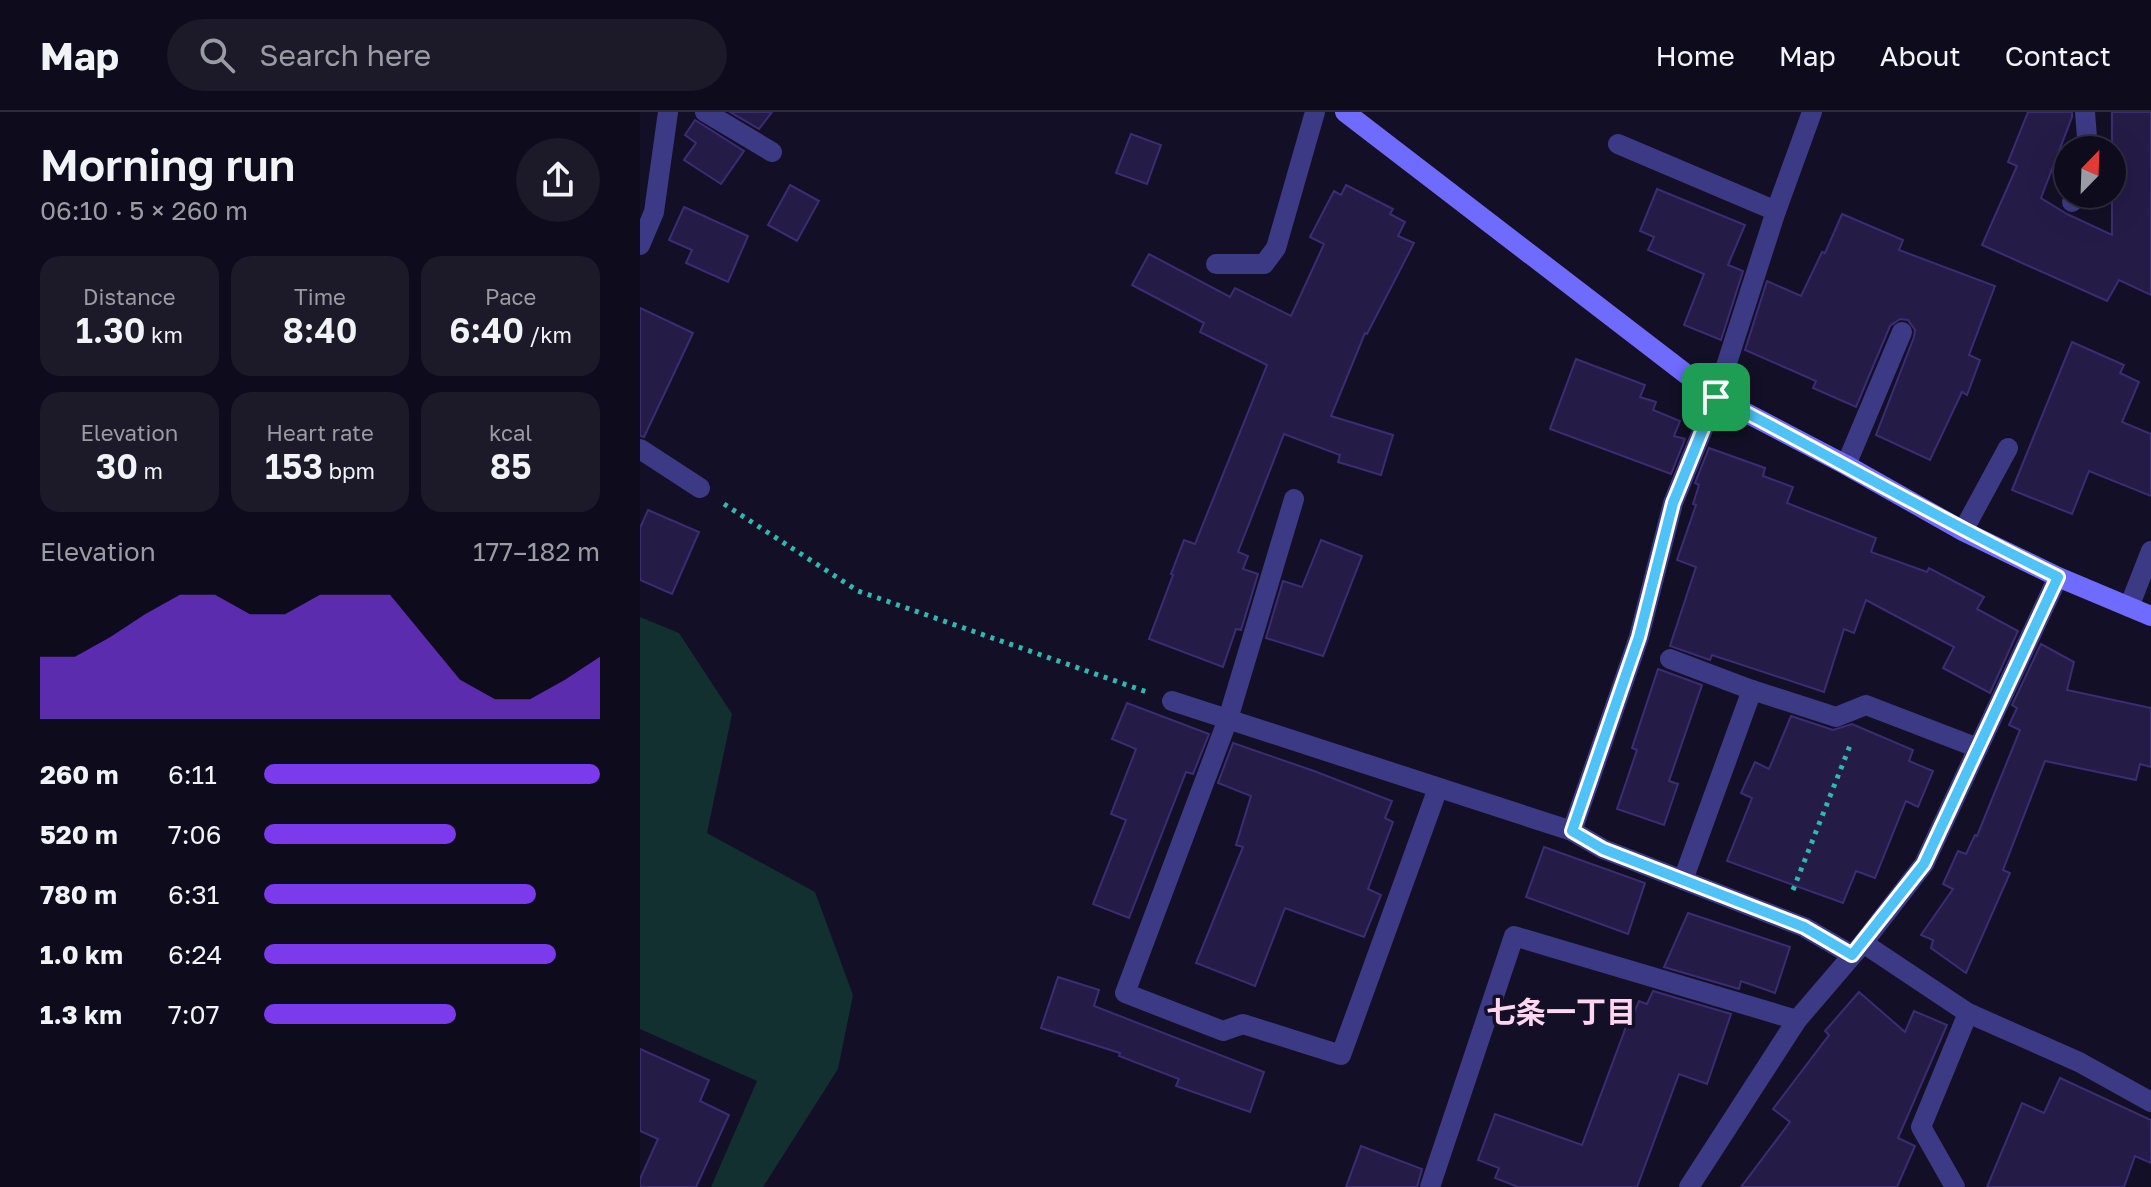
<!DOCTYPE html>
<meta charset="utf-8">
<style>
:root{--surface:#0e0b1c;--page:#1c1929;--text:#f1f3f6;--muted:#9b9ba3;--line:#2e2b3b;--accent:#7c3aed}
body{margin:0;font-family:"Golos Text","Noto Sans JP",sans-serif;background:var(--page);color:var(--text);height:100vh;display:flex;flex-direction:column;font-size:30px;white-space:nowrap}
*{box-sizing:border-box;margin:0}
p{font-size:26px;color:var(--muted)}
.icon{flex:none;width:44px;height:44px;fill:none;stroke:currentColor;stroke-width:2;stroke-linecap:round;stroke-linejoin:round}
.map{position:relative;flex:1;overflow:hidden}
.panel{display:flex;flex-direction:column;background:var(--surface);width:640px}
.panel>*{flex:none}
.needle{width:52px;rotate:23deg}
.buttons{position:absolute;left:1414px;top:24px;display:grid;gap:16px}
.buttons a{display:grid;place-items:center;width:72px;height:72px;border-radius:50%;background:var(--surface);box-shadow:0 8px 32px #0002,0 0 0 2px var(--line);font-size:40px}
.pin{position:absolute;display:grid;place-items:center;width:68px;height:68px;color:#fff;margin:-34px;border-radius:16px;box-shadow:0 4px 12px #0006}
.round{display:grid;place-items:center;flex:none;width:84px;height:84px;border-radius:42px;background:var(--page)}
.overview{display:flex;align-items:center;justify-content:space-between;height:136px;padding:0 40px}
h1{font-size:44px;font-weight:600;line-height:60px}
.figures{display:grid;grid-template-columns:repeat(3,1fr);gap:12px;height:136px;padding:8px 40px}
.figures div{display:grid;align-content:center;border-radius:20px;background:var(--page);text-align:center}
.figures b{font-size:34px;font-weight:600}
.figures small{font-size:22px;font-weight:400}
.figures p{font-size:22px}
.chart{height:224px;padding:16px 40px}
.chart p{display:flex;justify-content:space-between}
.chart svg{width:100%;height:144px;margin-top:8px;fill:var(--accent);opacity:.7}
ul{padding:0 40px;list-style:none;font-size:26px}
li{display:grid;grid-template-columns:128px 96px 1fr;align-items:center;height:60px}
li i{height:20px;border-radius:10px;background:var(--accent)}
header{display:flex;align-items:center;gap:48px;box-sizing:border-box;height:112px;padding:0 40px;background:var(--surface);border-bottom:2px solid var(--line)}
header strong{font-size:38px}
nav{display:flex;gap:44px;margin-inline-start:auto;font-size:28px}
.search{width:560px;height:72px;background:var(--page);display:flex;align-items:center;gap:20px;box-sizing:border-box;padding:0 28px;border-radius:44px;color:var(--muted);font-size:30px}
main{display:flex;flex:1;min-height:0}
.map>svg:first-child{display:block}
.green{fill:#12302f}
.building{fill:#241b47;stroke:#3b2d73;stroke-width:2}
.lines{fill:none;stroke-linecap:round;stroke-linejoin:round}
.path{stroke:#2fb8b0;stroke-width:5;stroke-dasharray:4 6;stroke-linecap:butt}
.lane{stroke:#3d3a85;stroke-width:20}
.street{stroke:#3d3a85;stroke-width:20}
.secondary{stroke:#6f6bff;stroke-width:20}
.route-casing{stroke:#fff;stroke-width:16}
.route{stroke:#4fc3f7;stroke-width:10}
.labels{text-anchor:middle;stroke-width:7;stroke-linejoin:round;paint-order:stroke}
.neighbourhood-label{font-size:30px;font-weight:bold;fill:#ffd6f0;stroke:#130f26}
</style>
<header>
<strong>Map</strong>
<div class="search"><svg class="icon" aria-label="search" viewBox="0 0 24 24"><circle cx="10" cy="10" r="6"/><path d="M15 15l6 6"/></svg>Search here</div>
<nav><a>Home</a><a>Map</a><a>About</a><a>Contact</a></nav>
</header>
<main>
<section class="panel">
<div class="overview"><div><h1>Morning run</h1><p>06:10 · 5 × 260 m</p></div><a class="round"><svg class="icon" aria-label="share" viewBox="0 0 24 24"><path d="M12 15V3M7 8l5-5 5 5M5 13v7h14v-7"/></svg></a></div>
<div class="figures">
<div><p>Distance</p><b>1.30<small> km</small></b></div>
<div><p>Time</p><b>8:40</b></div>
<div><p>Pace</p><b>6:40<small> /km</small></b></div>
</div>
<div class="figures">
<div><p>Elevation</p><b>30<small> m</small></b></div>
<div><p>Heart rate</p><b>153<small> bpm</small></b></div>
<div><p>kcal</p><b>85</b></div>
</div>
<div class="chart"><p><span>Elevation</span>177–182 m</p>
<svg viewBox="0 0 160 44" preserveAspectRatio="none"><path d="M0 44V25L10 25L20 19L30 12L40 6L50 6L60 12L70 12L80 6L90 6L100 6L110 19L120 32L130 38L140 38L150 32L160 25V44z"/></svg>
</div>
<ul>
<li><b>260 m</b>6:11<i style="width:100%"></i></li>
<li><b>520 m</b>7:06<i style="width:57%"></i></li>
<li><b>780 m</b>6:31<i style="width:81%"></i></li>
<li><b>1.0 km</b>6:24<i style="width:87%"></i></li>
<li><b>1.3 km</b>7:07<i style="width:57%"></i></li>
</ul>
</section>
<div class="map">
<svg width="1511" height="1075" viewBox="0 0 1511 1075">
<rect width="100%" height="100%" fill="#130f26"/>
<polygon class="green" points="0,505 39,521 92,602 67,721 175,780 213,883 198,957 123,1075 71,1075 117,969 0,917"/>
<g class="building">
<polygon points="90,0 132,0 119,17"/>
<polygon points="1388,0 1432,0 1432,5 1401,86 1427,102 1472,123 1472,0 1511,0 1511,183 1479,168 1467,189 1342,133 1377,54 1368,50"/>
<polygon points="55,8 104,39 81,72 44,48 56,31 45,23"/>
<polygon points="491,22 521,33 507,72 476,61"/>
<polygon points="150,73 179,89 157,129 128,113"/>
<polygon points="706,73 753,97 750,102 765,110 758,124 774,131 727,222 725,221 691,304 753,323 741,363 698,350 700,343 644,322 598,440 608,444 603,457 618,462 601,518 596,517 583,555 509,527 533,463 531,462 544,428 555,432 627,253 560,220 564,211 492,173 509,142 590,185 595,176 651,204 684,132 670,125 694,79 701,83"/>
<polygon points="1017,77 1105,113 1088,153 1103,159 1081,228 1044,213 1064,162 1008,138 1014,125 1000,119"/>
<polygon points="44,95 108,124 88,170 46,151 52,138 29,128"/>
<polygon points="1202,102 1263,128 1259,138 1355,174 1329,243 1340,248 1327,283 1322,280 1290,348 1236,323 1274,225 1275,218 1268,208 1260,207 1250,214 1216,295 1173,276 1176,269 1105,238 1127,169 1161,184 1182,140 1185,141"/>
<polygon points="0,196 53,221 4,325 0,324"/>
<polygon points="1432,230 1484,253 1480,261 1499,270 1482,310 1511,322 1511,384 1449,359 1432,402 1372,378"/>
<polygon points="936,247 1005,273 1000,285 1016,290 1013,298 1040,309 1034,324 1045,327 1031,362 910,317"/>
<polygon points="1069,336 1125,356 1123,364 1153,375 1147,391 1236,426 1231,440 1287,460 1289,456 1344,485 1337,497 1378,519 1350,581 1303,556 1314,535 1226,488 1214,521 1204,517 1184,580 1072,543 1070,548 1030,534 1056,455 1037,448 1056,393 1053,392 1059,373 1055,371"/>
<polygon points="8,398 59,420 32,482 0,468 0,416"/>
<polygon points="681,428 722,444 683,544 626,526 643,469 662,475"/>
<polygon points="1401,532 1434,550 1427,578 1511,596 1511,655 1500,652 1496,668 1405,649 1363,758 1370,761 1326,861 1291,836 1293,828 1281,823 1313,777 1303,772 1318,739 1326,742 1335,723 1337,724 1380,618 1369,613 1377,596 1372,593"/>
<polygon points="1018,557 1062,573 1029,669 1038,672 1024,713 977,697 997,638 992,636"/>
<polygon points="487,591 569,622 553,662 546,660 489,806 453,792 486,708 471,702 496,637 472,627"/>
<polygon points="1151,604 1193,618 1212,612 1273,638 1269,649 1293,659 1278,695 1266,689 1235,766 1216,759 1203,791 1087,749 1112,686 1101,681 1115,650 1129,657"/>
<polygon points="593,631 674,659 752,689 745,706 753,710 728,777 741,783 724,825 645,796 615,874 556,851 603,735 596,733 611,684 578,671"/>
<polygon points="904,735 1005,771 988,822 886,785"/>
<polygon points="1048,801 1150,835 1135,881 1101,869 1099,877 1024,855"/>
<polygon points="418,865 459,878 454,894 624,960 610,1000 536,974 539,967 479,944 480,941 401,916"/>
<polygon points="1013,879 1091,902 1067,972 1039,962 997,1075 878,1075 855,1066 859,1056 838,1048 855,1002 942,1033 990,904 992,905 999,889 1007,892"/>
<polygon points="1219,880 1265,920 1274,899 1307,913 1258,1026 1275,1034 1257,1075 1101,1075 1150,1010 1133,997 1189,923 1185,919"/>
<polygon points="0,937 69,968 60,989 89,1003 56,1075 0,1075 0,1067 18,1027 0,1019"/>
<polygon points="1420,966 1511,1008 1511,1051 1495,1044 1484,1075 1347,1075 1382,991 1404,1001"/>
<polygon points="721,1034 782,1057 777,1075 706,1075"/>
</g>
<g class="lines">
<g class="path">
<polyline points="84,392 218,479 507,580"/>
<polyline points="1153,778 1211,631"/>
</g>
<g class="lane">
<polyline points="65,0 132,40"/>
<polyline points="1445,0 1448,38"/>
<polyline points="978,32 1136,99"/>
<polyline points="1432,90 1435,82"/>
<polyline points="576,152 624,152 636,136 675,0"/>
<polyline points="1206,353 1262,220"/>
<polyline points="1323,419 1368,336"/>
<polyline points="1489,495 1511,439"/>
</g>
<g class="street">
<polyline points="0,133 14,100 28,0"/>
<polyline points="0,337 60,376"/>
<polyline points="654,387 588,607 485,881 583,919 603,912 701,943 798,676"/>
<polyline points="1030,547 1112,578 1196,605 1226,593 1338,636"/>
<polyline points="532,589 932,719 963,737 1164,815 1212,843"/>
<polyline points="932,719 999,525 1033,391 1076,285 1136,99 1172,0"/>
<polyline points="1043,768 1112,578"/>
<polyline points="1223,831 1328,901 1439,950 1511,990"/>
<polyline points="790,1075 874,824 1157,908"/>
<polyline points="1049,1075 1157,908 1223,831 1284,752 1418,465"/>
<polyline points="1315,1075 1281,1015 1328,901"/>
</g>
<polyline class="secondary" points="705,0 1076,285 1206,353 1323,419 1418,465 1511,504"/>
</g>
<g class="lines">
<g class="route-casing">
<path id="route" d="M 1076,285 C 1191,344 1302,409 1418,465 L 1284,752 L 1212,843 L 1164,815 L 963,737 L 932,719 L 999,525 L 1033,391 Z"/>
</g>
<use href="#route" class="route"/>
</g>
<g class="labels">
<g class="neighbourhood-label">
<text x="921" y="911">七条一丁目</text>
</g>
</g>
</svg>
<div class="buttons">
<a><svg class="needle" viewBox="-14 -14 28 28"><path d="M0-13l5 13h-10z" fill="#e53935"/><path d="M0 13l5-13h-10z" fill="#9b9ba3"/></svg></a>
</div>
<div class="pin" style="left:1076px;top:285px;background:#1e9e55"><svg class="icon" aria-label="arrive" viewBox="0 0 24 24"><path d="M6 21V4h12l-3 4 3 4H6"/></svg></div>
</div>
</main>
